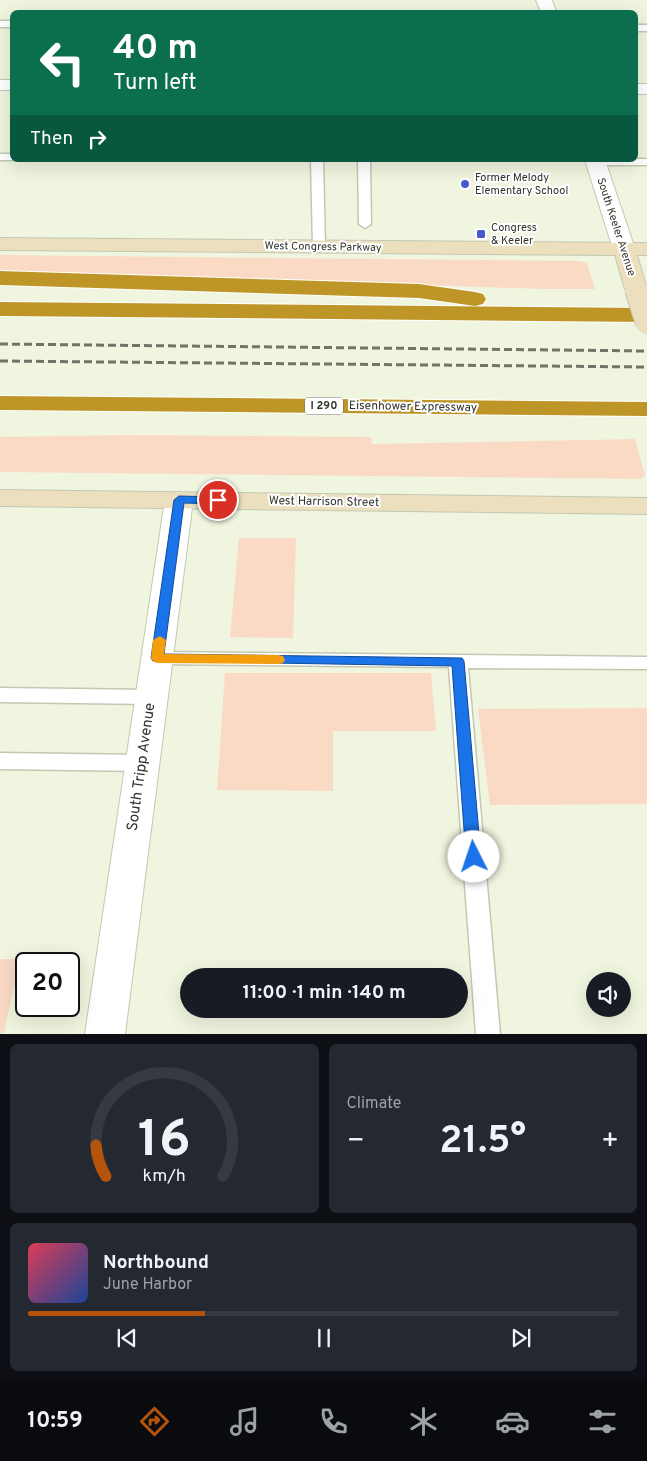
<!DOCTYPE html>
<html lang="en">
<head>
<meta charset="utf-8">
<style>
	:root { --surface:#171b24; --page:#242831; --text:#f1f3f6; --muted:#9ea1a6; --line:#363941; --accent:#b45309 }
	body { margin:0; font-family:Overpass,sans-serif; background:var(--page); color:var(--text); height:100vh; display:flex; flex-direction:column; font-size:19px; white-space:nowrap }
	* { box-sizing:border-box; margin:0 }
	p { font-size:16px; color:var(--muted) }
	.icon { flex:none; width:28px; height:28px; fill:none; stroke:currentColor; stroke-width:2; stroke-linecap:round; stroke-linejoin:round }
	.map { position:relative; height:1034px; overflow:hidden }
	.details { display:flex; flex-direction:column; gap:10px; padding:10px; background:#0d0f14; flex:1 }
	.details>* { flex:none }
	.hud { position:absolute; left:10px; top:10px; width:628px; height:152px; border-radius:8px; box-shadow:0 5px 20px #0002; background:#0b6e4f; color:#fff; overflow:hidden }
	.controls { position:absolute; left:586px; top:972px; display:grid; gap:10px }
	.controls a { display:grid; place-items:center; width:45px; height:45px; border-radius:50%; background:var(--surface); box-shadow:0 5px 20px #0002; font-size:25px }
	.speed { position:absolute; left:15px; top:952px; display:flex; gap:10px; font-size:25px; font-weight:700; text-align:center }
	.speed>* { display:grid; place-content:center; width:65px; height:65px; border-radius:50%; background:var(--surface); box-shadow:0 5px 20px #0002; line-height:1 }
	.speed .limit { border:2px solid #111; border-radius:8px; background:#fff; color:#111 }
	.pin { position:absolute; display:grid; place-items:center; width:42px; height:42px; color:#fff; margin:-21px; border:2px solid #fff; border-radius:50%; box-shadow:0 1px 5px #0007 }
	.me { position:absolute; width:55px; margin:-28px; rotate:356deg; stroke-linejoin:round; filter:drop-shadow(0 0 4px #0008) }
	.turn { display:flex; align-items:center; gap:18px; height:105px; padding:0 20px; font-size:22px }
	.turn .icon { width:65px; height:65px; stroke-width:2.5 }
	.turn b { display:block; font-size:35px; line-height:42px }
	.then { display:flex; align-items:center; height:48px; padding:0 20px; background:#0003; gap:10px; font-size:19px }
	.big { font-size:38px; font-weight:700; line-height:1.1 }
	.details .widget { flex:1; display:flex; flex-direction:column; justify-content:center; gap:8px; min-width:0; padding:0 18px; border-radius:8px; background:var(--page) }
	.details .dial { align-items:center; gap:0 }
	.dial svg { height:130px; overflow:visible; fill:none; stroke:var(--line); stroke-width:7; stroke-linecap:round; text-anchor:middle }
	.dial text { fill:var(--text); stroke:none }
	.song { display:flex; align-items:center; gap:15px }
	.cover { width:60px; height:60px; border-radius:8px; background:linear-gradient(135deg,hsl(350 70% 55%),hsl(220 70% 35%)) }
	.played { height:5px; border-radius:2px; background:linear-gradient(90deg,var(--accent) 30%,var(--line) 30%) }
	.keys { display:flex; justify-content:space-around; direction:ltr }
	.heat { display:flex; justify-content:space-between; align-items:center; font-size:28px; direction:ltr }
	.details .tiles { flex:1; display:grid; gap:10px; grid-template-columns:1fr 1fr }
	.widget:last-child { grid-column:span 2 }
	.trip { position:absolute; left:180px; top:968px; width:288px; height:50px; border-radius:25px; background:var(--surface); box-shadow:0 5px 20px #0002; font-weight:700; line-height:50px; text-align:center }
	.dock { display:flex; height:80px; justify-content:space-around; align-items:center; background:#090b0e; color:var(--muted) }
	.dock .icon { width:35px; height:35px }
	.dock .active { color:var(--accent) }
	.dock b { font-size:22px; color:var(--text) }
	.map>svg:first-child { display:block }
	.green { fill:#fadac5 }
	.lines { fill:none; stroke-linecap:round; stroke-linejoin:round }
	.lane-casing { stroke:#c3c8b3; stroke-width:3 }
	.street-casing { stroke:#c3c8b3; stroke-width:2 }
	.secondary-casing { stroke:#c3c8b3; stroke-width:2 }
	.highway-casing { stroke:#fff; stroke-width:2 }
	.lane { fill:#fff; fill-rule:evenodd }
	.street { fill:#fff; fill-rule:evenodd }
	.secondary { fill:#ecdfbe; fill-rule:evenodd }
	.highway { fill:#be9527; fill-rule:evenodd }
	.rail { stroke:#717367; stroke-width:3; stroke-dasharray:8 4; stroke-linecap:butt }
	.secondary-bridge-casing { stroke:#c3c8b3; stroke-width:24; stroke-linecap:butt }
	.secondary-bridge { stroke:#ecdfbe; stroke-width:22 }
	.route { fill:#1a73e8; stroke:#114b97 }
	.slow { fill:#f59e0b }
	.poi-dot { fill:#4659cd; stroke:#fff; stroke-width:2 }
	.labels { text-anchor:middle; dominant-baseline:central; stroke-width:4; stroke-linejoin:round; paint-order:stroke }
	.far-poi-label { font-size:11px; fill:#31322a; stroke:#fff; text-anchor:start }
	.far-street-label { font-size:11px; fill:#31322a; stroke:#fff }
	.shield { fill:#fff; stroke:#6f706a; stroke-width:1 }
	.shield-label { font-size:11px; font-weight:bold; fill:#31322a }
	.street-label { font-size:12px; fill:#31322a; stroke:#fff }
	.near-street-label { font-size:15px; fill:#31322a; stroke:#fff }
</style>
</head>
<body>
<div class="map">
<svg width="647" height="1034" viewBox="0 0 647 1034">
	<rect width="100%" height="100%" fill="#f0f5df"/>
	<!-- green -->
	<path class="green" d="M0,255L579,261L587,263L595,289H543L0,271Z
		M128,435L371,437L372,444L635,439L645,475L640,479L0,472V437Z
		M239,538H296L293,638L230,637Z
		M225,673H431L436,731H333V791L217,790Z
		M647,708V804L490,805L478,709Z
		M0,959H20L4,1033H0Z"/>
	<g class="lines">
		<!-- lane casing -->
		<g class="lane-casing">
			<path id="lane" d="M0,21H12V27H0Z
				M635,25H647V31H635Z
				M0,154H12L13,160H0Z
				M635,159H647V165H596L590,162L592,160Z
				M311,160H323L325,247L319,251L313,247Z
				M358,160H370L371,224L365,228L359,224Z
				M157,652L647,657V669L468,668L500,1034H476L449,667L157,664L151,663L148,658L151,653Z
				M0,688L152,690L159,692L161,697L159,702L152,704L0,702Z
				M0,753L143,755L150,758L153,763L150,768L143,771L0,769Z"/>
		</g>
		<!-- street casing -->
		<g class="street-casing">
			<path id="street" d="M536,0H552L556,12H541Z
				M0,80H12V90H0Z
				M635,84H647V94H635Z
				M585,160H605L635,249L631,253L624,255L617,253L613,249Z
				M179,492L189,494L193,500L125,1034H85L165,500L169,494Z"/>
		</g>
		<!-- secondary casing -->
		<g class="secondary-casing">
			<path id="secondary" d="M0,238L647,243V255H637L647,289L644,294L636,296L628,294L625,289L615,255L0,250Z
				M0,490L647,498V514L0,506Z"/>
		</g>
		<!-- highway casing -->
		<g class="highway-casing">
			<path id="highway" d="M0,271L419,284L475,292L483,294L486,299L483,304L475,306L419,298L0,285Z
				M0,302L647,308V322L0,316Z
				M0,396L647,402V416L0,410Z"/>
		</g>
		<!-- lane -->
		<use href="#lane" class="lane"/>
		<!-- street -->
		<use href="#street" class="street"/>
		<!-- secondary -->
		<use href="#secondary" class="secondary"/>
		<!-- highway -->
		<use href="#highway" class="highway"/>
		<!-- rail -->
		<path class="rail" d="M0,344L647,351
			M0,361L647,367"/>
		<!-- secondary-bridge casing -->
		<g class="secondary-bridge-casing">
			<path id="secondary-bridge" d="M636,289L647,323"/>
		</g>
		<!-- secondary-bridge -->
		<use href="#secondary-bridge" class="secondary-bridge"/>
	</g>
	<!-- route -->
	<path class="route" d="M179,496L218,497L224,500L218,504L184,503L164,654L462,658L464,661L481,857L479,861L474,863L468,861L466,857L452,666L153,661L151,658L174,500Z"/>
	<!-- slow -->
	<path class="slow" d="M160,636L166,640L164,654L278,655L283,656L285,660L283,663L278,664L157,663L153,661L151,658L153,640Z"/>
	<!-- markers -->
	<g class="poi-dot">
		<circle cx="465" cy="184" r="5"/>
		<rect x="476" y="229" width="10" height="10" rx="2.5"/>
	</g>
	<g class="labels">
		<!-- far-poi labels -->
		<g class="far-poi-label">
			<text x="475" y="178">Former Melody<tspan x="475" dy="13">Elementary School</tspan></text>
			<text x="491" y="228">Congress<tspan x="491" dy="13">&amp; Keeler</tspan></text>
		</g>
		<!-- far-street labels -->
		<g class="far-street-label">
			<text transform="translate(616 227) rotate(72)">South Keeler Avenue</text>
			<text transform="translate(323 247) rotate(1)">West Congress Parkway</text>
		</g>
		<!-- shield labels -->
		<rect class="shield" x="305" y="397.5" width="38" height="17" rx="4"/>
		<g class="shield-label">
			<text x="324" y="406">I 290</text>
		</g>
		<!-- street labels -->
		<g class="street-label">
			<text transform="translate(413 407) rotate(1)">Eisenhower Expressway</text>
			<text transform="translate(324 502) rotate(1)">West Harrison Street</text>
		</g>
		<!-- near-street labels -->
		<g class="near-street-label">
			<text transform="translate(142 767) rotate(-82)">South Tripp Avenue</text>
		</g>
	</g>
</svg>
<div class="controls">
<a><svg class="icon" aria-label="sound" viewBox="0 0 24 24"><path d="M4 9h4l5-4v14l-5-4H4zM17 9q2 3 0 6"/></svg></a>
</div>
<div class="speed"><div class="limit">20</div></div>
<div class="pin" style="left:218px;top:500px;background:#d93025"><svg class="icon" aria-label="arrive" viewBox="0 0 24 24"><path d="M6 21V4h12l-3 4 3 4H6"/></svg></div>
<svg class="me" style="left:474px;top:857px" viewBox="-20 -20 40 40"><circle r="19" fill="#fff"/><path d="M0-13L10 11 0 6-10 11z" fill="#1a73e8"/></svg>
<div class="trip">11:00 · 1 min · 140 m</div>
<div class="hud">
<div class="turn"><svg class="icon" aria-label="left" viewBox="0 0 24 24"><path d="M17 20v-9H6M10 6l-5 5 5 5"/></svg><div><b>40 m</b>Turn left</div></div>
<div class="then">Then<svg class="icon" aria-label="right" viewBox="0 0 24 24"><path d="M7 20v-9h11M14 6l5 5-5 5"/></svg></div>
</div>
</div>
<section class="details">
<div class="tiles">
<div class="widget dial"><svg viewBox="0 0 100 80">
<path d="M14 69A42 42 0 1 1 86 69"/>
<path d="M14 69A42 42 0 0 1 8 50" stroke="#b45309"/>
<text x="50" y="56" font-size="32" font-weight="700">16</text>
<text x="50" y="72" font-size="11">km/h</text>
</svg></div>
<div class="widget"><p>Climate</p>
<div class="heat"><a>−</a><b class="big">21.5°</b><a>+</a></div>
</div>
<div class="widget">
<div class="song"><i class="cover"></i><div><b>Northbound</b><p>June Harbor</p></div></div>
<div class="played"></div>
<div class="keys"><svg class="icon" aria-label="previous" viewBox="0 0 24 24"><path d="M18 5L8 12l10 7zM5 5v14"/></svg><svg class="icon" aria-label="pause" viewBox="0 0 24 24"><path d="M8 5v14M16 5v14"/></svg><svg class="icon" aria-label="next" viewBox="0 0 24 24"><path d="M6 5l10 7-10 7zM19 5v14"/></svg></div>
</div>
</div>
</section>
<nav class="dock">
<b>10:59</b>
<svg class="icon active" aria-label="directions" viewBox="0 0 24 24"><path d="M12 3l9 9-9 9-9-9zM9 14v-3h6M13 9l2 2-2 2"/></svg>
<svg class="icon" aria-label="music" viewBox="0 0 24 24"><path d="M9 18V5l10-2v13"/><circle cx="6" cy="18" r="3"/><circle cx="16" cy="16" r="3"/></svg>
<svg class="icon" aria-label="phone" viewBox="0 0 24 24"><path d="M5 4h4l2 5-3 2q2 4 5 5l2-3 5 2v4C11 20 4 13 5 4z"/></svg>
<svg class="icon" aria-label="climate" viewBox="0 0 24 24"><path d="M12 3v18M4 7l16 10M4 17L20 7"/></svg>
<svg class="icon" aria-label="car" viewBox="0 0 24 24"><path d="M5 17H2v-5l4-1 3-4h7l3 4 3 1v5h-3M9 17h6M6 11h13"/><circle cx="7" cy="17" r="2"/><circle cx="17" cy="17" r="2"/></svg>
<svg class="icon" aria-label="filters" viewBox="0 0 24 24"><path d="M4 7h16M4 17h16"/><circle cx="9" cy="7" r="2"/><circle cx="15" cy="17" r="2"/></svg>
</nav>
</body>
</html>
